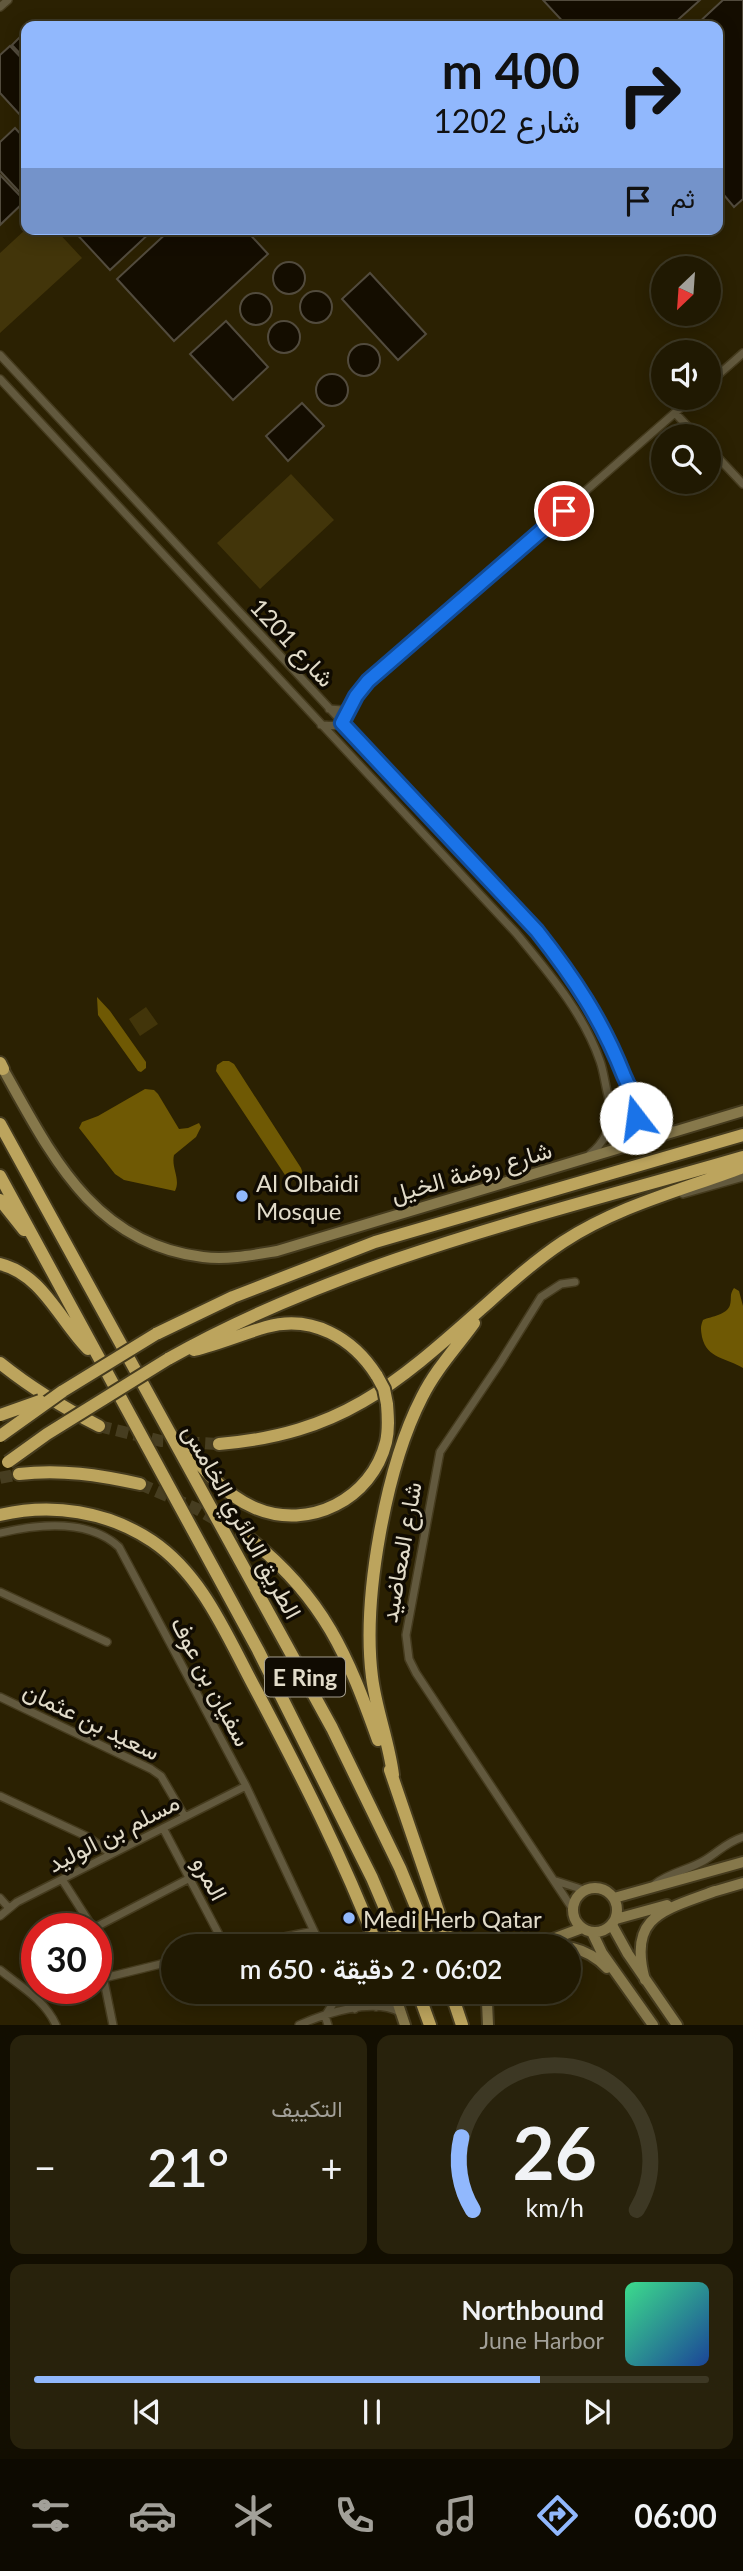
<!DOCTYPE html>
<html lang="ar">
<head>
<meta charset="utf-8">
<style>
	:root { --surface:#201902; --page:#28220c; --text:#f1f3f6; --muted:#a2a099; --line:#3d3824; --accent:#91b8fd }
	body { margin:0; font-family:Lato,Vazirmatn,sans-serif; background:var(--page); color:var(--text); direction:rtl; height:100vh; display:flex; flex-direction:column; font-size:26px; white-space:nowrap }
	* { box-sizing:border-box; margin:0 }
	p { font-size:23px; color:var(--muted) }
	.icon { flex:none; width:38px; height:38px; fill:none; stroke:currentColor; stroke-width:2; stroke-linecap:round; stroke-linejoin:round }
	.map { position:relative; height:2025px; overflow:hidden; direction:ltr }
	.drawer { display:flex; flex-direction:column; gap:10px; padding:10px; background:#120e01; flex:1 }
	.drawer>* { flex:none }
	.top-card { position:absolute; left:21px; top:21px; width:702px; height:214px; border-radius:14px; box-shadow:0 4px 18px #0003,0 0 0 2px var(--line); direction:rtl; background:#91b8fd; color:#111; overflow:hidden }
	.needle { width:46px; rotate:205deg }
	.fabs { position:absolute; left:651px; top:256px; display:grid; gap:14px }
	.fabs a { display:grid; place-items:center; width:70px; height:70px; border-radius:50%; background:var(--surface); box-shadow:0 4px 18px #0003,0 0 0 2px var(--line); font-size:35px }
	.speed { position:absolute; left:21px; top:1913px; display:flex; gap:14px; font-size:35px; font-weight:700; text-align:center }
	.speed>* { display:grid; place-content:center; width:91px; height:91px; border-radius:50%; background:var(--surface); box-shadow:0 4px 18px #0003,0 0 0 2px var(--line); line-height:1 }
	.speed .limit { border:10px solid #d22; background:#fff; color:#111 }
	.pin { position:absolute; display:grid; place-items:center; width:60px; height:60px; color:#fff; margin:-30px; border:4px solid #fff; border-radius:50%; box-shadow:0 2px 7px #0007 }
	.me { position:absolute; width:77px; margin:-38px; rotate:345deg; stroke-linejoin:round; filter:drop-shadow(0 0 5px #0008) }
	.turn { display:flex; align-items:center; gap:24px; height:147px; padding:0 28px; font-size:32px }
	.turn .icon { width:91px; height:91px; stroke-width:2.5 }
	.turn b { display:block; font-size:49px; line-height:60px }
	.then { display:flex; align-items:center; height:66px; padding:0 28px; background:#0003; gap:14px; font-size:26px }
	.big { font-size:52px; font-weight:600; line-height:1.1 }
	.drawer .widget { flex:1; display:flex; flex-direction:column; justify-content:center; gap:10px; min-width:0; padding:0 24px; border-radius:14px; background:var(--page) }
	.drawer .dial { align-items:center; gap:0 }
	.dial svg { height:182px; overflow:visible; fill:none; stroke:var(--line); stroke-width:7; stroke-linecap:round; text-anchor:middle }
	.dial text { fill:var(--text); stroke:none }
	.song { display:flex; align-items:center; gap:21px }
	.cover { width:84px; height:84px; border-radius:10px; background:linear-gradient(135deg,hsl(150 70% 55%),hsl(220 70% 35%)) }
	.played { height:7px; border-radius:4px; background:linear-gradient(90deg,var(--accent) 75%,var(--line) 75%) }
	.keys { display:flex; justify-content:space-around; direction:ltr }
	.heat { display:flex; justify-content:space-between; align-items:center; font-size:38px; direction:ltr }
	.drawer .tiles { flex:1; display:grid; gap:10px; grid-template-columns:1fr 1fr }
	.widget:last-child { grid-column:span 2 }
	.trip { position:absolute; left:161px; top:1934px; width:420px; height:70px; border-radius:35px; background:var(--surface); box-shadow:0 4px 18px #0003,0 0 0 2px var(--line); font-weight:600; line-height:70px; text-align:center; direction:rtl }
	.tab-bar { display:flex; height:112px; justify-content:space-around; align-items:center; background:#0d0a01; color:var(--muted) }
	.tab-bar .icon { width:49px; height:49px }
	.tab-bar .selected { color:var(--accent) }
	.tab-bar b { font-size:32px; color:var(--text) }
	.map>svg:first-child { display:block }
	.green { fill:#42350a }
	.forest { fill:#6f5904 }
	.water { fill:#140d00; stroke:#524b3d; stroke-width:2 }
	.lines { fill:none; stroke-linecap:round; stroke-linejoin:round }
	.highway-tunnel { stroke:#463d20; stroke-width:12; stroke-dasharray:12 6; stroke-linecap:butt }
	.street-casing { stroke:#453b1e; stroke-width:10 }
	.secondary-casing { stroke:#453b1e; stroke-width:14 }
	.highway-casing { stroke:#453b1e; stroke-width:16 }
	.street { stroke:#62593e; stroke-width:7 }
	.secondary { stroke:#86784b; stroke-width:10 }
	.highway { stroke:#bca45d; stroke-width:12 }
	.highway-bridge-casing { stroke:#453b1e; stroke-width:16; stroke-linecap:butt }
	.highway-bridge { stroke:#bca45d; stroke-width:12 }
	.route-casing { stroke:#114b97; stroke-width:18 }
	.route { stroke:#1a73e8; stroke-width:12 }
	.poi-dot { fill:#91b8fd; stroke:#100b02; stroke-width:2.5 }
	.labels { text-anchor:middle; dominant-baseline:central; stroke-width:7; stroke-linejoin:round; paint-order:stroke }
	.shield { fill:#100b02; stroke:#a39d8e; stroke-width:2 }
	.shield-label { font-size:23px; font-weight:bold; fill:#e2dcca }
	.street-label { font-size:24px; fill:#e2dcca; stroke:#100b02 }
	.poi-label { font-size:24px; fill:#e2dcca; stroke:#100b02; text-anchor:start }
</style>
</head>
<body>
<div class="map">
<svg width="743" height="2025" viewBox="0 0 743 2025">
	<rect width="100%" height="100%" fill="#2b2102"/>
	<!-- green -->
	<path class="green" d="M26,229H55L82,258L0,333V253Z
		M291,474L334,520L260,589L217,543Z
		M146,1007L158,1024L140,1036L129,1019Z"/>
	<!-- forest -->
	<path class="forest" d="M97,997L110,1011L146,1062V1068L141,1072L138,1071L98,1015Z
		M223,1061H229L234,1064L301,1168L303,1174L300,1180L292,1181L285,1175L216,1071L217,1065Z
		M145,1089L154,1090L158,1094L179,1129L188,1128L199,1123L201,1127L196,1137L174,1155C171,1168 181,1179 175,1191L124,1180L115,1174L79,1128L82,1122L98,1116Z
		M734,1288L739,1291L743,1306V1368C727,1358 707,1359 702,1337C701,1330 700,1327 703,1320C712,1316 727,1315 730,1305C732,1298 729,1295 734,1288Z"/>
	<!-- water -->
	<path class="water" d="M543,0H700L671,26H567Z
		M723,0H743V199L734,207L718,188V26H695Z
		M26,31V60L12,45Z
		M10,46L26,63V113L22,117L0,93V55Z
		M15,128L26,140V199L0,171V142Z
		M0,175L25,201L0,225Z
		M72,229H154L110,270Z
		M171,229H245L268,254L174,341L117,279Z
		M273 278a16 16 0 1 1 32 0a16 16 0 1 1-32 0Z
		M370,273L426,334L398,360L342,299Z
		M300 307a16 16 0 1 1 32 0a16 16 0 1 1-32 0Z
		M240 309a16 16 0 1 1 32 0a16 16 0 1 1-32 0Z
		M226,321L268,367L233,400L190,354Z
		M268 337a16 16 0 1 1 32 0a16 16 0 1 1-32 0Z
		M348 360a16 16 0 1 1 32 0a16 16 0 1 1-32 0Z
		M316 390a16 16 0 1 1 32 0a16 16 0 1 1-32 0Z
		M302,403L324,426L288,461L266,436Z"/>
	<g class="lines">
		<!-- highway-tunnel -->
		<path class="highway-tunnel" d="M99,1426L161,1441L219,1444
			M0,1478L19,1474
			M140,1484L197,1509L251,1540"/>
		<!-- street casing -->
		<g class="street-casing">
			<path id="street" d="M0,7L8,0
				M0,355L537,931C558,958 581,985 597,1015C609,1039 633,1109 649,1123C655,1128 668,1128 675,1130
				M0,379L516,933C548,972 583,1012 600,1061C607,1080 606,1114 625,1125L633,1124L636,1118V1108
				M709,383L743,353
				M675,413L697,436
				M709,448L743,484
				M329,709L342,710L352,703
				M321,725C327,725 334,727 339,724C347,721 359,690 368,681L693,397
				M590,1154C604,1143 611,1129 611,1110
				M683,1194L743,1177
				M0,1533C38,1524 88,1518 119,1547L246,1786L321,1946
				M0,1592L107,1642
				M0,1697L151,1769L161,1776L185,1817
				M0,1796L88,1837L111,1854
				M163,1828L225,1946
				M63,1881L93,1928
				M556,1881L584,1890
				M655,1884C670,1872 689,1870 705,1860C720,1851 725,1843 743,1837
				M0,1898L8,1907
				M572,1908L416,1673L409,1659L406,1635L440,1452L500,1363L541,1297L561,1284L575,1282
				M0,1916L17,1902L246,1786
				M94,1928L190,1878
				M96,1942L113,2025
				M239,1946L314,1931
				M0,1970C20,1986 45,2000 56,2025
				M104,1978L173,1961
				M343,1992L355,2009
				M376,2007L386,1992
				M299,2025C326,2013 372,1998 400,2012
				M328,2025L325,2016L336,1999L337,1992"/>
		</g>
		<!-- secondary casing -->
		<g class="secondary-casing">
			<path id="secondary" d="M3,1069C51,1154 93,1244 203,1257C228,1260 253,1255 277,1251L743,1111
				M573 1910a22 22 0 1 1 44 0a22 22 0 1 1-44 0Z
				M709,1893L743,1883
				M614,1898L743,1862
				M616,1919L667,1905
				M612,1925L628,1954L677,2025
				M592,1932L602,1953L653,2025
				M542,1943L582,1928
				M533,1946C563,1945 585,1945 607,1968
				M645,1980C627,1915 665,1910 715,1891
				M394,1992L405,2025
				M488,2025L487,2002L490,1992"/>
		</g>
		<!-- highway casing -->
		<g class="highway-casing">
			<path id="highway" d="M0,1063L3,1069
				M0,1124L332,1728L400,1868L432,1946
				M0,1176L258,1650L372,1878L401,1946
				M0,1200L24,1230
				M0,1264C42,1274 60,1321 88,1349
				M156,1334L233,1297L375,1242L743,1135
				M194,1350C219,1344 242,1334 266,1327C312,1314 353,1338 377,1376
				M168,1359C343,1260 551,1213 743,1157
				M0,1363C31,1388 64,1408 99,1426
				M184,1444C203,1470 225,1495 255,1508C309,1531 372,1499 386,1442C389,1429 388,1417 387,1404
				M219,1444C340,1434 394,1386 481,1309C507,1286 533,1262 563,1242C618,1206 682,1190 743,1167
				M19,1474C61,1469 99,1475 140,1484
				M0,1515C52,1503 107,1511 152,1541C204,1576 228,1639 257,1692C301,1775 343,1858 377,1946
				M251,1540C324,1598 348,1656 378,1740
				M390,1770L450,1946
				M393,1775C389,1742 376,1710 372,1677C362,1598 386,1467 422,1397C436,1369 456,1348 474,1323
				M418,1992L430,2025
				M451,1992L462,2025"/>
		</g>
		<!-- street -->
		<use href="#street" class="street"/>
		<!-- secondary -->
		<use href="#secondary" class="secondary"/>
		<!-- highway -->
		<use href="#highway" class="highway"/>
		<!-- highway-bridge casing -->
		<g class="highway-bridge-casing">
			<path id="highway-bridge" d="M377,1376L384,1389L387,1404
				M0,1415L40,1401
				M0,1436L63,1391L156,1334
				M8,1462L47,1434L168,1359"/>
		</g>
		<!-- highway-bridge -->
		<use href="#highway-bridge" class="highway-bridge"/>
	</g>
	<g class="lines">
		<!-- route casing -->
		<g class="route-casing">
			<path id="route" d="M564,511L368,681L356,696L342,723L537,931C574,978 602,1020 624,1076C630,1089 637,1103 636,1118"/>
		</g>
		<!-- route -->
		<use href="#route" class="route"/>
	</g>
	<!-- markers -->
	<g class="poi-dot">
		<circle cx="242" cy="1196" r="7"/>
		<circle cx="349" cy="1918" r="7"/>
	</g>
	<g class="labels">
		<!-- shield labels -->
		<rect class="shield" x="265" y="1657.5" width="80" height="39" rx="5"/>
		<g class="shield-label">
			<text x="305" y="1677">E Ring</text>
		</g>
		<!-- street labels -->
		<g class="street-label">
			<text transform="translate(293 642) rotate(47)">شارع 1201</text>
			<text transform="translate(471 1171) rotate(-16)">شارع روضة الخيل</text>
			<text transform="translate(243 1521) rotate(61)">الطريق الدائري الخامس</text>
			<text transform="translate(400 1552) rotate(-80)">شارع المعاضيد</text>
			<text transform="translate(212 1681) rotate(62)">سفيان بن عوف</text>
			<text transform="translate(92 1720) rotate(26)">سعيد بن عثمان</text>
			<text transform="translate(113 1832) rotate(-27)">مسلم بن الوليد</text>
			<text transform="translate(211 1878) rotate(62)">المرو</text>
		</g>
		<!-- poi labels -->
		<g class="poi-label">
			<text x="256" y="1182">Al Olbaidi<tspan x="256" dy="28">Mosque</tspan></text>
			<text x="363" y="1918">Medi Herb Qatar</text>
		</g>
	</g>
</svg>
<div class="fabs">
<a><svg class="needle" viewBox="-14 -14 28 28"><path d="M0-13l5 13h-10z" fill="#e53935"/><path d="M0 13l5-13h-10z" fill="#a2a099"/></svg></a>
<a><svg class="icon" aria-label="sound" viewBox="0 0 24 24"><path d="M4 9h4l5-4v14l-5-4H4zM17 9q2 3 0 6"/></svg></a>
<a><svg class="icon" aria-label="search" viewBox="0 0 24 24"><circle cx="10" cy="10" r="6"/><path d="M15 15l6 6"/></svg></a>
</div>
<div class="speed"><div class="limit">30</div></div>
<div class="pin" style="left:564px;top:511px;background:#d93025"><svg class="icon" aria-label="arrive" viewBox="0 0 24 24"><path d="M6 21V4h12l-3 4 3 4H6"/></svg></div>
<svg class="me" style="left:636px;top:1118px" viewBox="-20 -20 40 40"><circle r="19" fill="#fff"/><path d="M0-13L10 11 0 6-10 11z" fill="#1a73e8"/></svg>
<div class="trip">06:02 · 2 دقيقة · 650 m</div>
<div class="top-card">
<div class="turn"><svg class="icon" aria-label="right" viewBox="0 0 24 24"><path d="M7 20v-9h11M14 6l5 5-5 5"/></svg><div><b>400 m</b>شارع 1202</div></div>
<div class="then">ثم<svg class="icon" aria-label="arrive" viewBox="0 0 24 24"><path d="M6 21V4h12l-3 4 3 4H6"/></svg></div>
</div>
</div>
<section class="drawer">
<div class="tiles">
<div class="widget dial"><svg viewBox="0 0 100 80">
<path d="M14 69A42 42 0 1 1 86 69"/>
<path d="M14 69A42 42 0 0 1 9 37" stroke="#91b8fd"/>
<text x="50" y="56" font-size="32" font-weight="700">26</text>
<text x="50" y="72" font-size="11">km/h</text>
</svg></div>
<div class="widget"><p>التكييف</p>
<div class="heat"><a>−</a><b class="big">21°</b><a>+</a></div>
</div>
<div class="widget">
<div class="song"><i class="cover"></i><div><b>Northbound</b><p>June Harbor</p></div></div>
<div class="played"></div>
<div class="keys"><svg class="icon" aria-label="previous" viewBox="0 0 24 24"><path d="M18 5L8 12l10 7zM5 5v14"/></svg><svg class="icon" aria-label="pause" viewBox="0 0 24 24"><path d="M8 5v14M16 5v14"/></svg><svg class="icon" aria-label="next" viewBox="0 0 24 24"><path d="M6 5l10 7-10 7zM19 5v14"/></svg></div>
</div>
</div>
</section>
<nav class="tab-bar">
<b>06:00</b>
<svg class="icon selected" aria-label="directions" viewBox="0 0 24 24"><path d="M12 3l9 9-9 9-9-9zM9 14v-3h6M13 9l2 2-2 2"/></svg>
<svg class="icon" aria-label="music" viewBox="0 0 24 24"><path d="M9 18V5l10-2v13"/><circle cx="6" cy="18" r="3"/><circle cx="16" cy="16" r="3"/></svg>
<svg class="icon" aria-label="phone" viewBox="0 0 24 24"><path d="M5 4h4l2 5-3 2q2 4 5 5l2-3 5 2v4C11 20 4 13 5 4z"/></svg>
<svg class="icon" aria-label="climate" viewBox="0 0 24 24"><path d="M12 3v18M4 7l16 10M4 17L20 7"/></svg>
<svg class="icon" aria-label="car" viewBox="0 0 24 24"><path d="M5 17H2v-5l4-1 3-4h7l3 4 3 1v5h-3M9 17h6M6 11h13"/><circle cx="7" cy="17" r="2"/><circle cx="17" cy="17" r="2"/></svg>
<svg class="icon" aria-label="filters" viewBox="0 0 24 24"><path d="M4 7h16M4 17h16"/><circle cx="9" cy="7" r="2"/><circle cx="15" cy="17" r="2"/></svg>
</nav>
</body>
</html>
